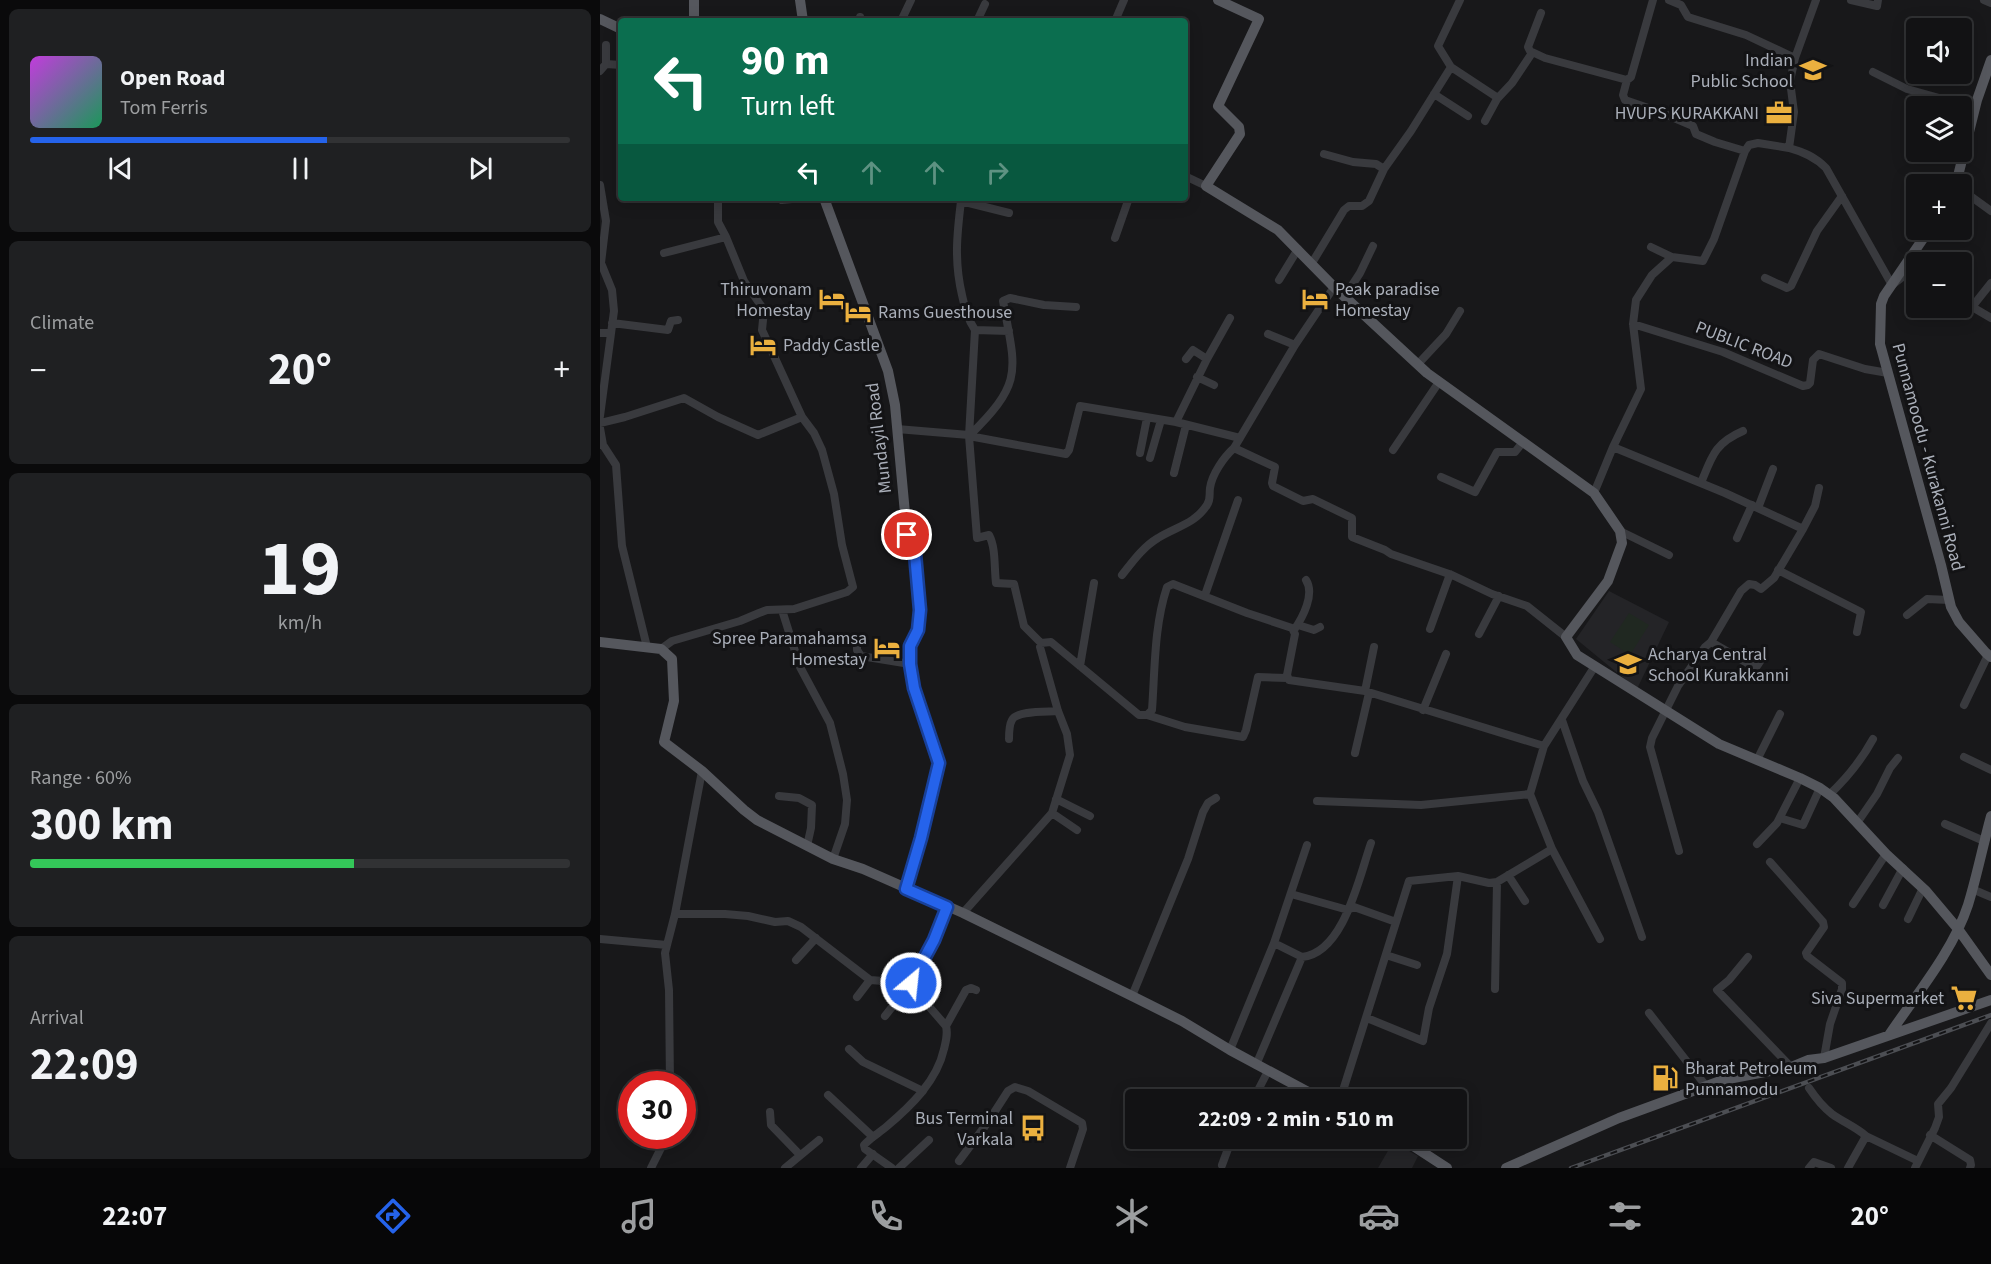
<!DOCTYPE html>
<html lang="en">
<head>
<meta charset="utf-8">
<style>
	:root { --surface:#121214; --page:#1f2022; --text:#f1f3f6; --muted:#9c9ea0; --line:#313234; --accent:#2563eb }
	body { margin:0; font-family:"Source Sans 3",sans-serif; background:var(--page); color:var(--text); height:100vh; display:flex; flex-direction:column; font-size:22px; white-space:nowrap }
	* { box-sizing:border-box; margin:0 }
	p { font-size:20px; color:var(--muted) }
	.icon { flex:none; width:33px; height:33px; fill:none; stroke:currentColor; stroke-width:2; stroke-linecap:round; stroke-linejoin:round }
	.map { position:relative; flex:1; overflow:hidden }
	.sheet { display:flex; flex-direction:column; gap:9px; padding:9px; background:#0a0a0b; width:600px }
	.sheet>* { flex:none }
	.hud { position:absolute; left:18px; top:18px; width:570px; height:183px; border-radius:6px; box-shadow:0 3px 15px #0003,0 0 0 2px var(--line); background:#0b6e4f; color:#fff; overflow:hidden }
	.buttons { position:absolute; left:1306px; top:18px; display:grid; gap:12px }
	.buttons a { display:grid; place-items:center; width:66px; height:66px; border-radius:6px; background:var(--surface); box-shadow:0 3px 15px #0003,0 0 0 2px var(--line); font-size:30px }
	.speed { position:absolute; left:18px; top:1071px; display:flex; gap:12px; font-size:30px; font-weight:700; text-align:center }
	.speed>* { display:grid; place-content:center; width:78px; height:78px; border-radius:50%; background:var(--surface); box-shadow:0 3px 15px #0003,0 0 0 2px var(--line); line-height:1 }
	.speed .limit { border:9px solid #d22; background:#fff; color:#111 }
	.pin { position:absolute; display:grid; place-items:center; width:51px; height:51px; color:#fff; margin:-26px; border:3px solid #fff; border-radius:50%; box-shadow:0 2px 6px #0007 }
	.me { position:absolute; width:66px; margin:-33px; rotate:28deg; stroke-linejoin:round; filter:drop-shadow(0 0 4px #0008) }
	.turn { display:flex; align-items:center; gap:21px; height:126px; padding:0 24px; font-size:27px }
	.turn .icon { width:78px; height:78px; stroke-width:2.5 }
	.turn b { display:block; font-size:42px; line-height:51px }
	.lanes { display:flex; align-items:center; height:57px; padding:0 24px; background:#0003; justify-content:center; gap:30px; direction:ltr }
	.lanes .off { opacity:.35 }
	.big { font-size:45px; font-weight:700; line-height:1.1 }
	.sheet .tile { flex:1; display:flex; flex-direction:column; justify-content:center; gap:9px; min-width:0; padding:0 21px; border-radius:9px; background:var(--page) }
	.sheet .dial { align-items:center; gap:0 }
	.dial b { font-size:78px; line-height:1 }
	.song { display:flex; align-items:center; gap:18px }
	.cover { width:72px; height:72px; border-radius:9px; background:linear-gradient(135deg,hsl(290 70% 55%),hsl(150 70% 35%)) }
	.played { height:6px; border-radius:3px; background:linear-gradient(90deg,var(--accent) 55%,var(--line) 55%) }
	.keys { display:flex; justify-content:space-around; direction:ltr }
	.heat { display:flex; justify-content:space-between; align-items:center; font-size:33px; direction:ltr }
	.charge { height:9px; border-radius:4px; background:linear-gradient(90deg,#34c759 60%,var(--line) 0) }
	.trip { position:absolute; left:525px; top:1089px; width:342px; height:60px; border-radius:6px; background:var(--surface); box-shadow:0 3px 15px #0003,0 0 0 2px var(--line); font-weight:700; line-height:60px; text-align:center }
	.tabs { display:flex; height:96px; justify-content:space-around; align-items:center; background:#070708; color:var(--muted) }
	.tabs .icon { width:42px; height:42px }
	.tabs .active { color:var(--accent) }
	.tabs b { font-size:27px; color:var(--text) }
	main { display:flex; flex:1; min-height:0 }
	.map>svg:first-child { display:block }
	.built { fill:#242427 }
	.green { fill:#202821 }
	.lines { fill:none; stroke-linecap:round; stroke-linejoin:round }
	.minor { stroke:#393a3e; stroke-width:8 }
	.major { stroke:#55575d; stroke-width:10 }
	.rail-casing { stroke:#4c4e53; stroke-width:4.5 }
	.rail { stroke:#131315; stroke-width:2; stroke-dasharray:7; stroke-linecap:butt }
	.route-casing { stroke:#184099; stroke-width:15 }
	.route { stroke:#2563eb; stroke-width:10 }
	.labels { text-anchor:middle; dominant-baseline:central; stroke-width:6; stroke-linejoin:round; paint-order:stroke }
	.poi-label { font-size:18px; fill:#aaafb9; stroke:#131315; text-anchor:end }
	.street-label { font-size:18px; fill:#aaafb9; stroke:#131315 }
</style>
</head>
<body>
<main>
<section class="sheet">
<div class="tile">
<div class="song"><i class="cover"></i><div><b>Open Road</b><p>Tom Ferris</p></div></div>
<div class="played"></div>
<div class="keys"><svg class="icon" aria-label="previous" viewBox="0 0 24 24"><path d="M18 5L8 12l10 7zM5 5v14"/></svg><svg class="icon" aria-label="pause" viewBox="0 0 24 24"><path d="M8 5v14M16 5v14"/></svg><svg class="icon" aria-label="next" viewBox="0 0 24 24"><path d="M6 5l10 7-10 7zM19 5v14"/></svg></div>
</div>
<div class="tile"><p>Climate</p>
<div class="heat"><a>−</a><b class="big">20°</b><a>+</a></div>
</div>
<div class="tile dial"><b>19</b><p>km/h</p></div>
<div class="tile"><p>Range · 60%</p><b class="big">300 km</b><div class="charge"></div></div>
<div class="tile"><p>Arrival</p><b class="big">22:09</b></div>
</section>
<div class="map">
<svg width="1391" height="1168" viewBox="0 0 1391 1168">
	<rect width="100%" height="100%" fill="#18181a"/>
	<!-- built -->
	<path class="built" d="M1009,591L1069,622L1037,689L976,639Z
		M793,1142L818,1156L812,1168H778Z"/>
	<!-- green -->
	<path class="green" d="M1029,613L1049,625L1030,655L1010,642Z"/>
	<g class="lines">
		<!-- minor -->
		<path class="minor" d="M1069,0L1081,5L1088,17L1146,35L1195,58
			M1216,0L1195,58L1190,81L1194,112L1189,148C1204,152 1215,157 1226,168L1292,285L1314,268L1317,270
			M1251,0L1277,6L1278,0
			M1384,0L1391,3
			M941,13L928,47L930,51L945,58L1027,80L1031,77L1053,0
			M259,21L260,17
			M301,21L311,0
			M377,21L385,4
			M515,21L524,0
			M6,45V64
			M851,67L895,96L897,99L885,121
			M0,71L6,64L21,65
			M1273,72L1307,89L1375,108
			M1027,80L1023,95L1025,100L1060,112L1093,126L1096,134L1115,142L1145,151
			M834,94L868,116
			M897,99L912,83L932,53
			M724,154L753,162L776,164L784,169
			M585,176L606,186
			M0,185L6,221L1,263L12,290L14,311L0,416
			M1362,190L1391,211
			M118,198V222L126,237
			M356,198L361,201C357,234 354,261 362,295C365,308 367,318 375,330L369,436L377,538L389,535C396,548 394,567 396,583L414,584L424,626L441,643L440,647L458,711L467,734L470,755L452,813L363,913
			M182,200L202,198
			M361,201L409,213
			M515,238L529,198
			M1051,247L1072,257
			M712,263L744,210L749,206H762L769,201L784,169L811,131L851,67L838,46L860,0
			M1165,278L1187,288L1191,286L1217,231L1242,196
			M679,280L698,249
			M745,296L760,273L773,246
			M1362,301L1391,318
			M1372,307L1391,283
			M12,323L68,330L71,321L78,320
			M1033,324L1123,352L1203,386L1208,385L1210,383L1213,360L1219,354L1265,369L1288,373
			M375,330L409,331
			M0,333H11
			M668,334L695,345
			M586,359L593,350L607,359
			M818,364L846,334L860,311
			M597,377L614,385
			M576,422L607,359L630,318
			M0,423L25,417L84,398L118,417L158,435L202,417
			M0,428L3,445
			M297,429L369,435
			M369,436L466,454L469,450L480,406L576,422L640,438
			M369,436C424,382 416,372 403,301L410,298L444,305L476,307
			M0,445H3L16,465L22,546L47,647
			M1013,447L1125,493L1203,529L1174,578L1161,589L1155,585L1149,584L1141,591L1111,642L1105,647L1078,686L1052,738L1050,747L1079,851
			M634,448L675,467L672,483L673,486L703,501L713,499L752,518V537L785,550L791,554L852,575L892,594L927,606L966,637
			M793,450L839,382
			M540,453L547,418
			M550,458L561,420
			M574,473L586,425
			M841,477L875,492L897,452H915L923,442
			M1101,483C1112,456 1115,443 1143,431
			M994,493L1013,447L1041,389L1033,324L1036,300L1052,275L1072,257L1103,261L1114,239L1145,151L1149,145L1158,143L1189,148
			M1158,508L1173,469
			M1203,529L1215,506L1219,488
			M1020,531L1069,555
			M1137,538L1152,505
			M1178,570L1261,612L1257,632
			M522,575C533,561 543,547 558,538C575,527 595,524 607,505C611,499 609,495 610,488C612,474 624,457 634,448L695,345L734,287
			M605,595L638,500
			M182,610L200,667L230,723L243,774L247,800L245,824L233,859
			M1307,615L1327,599L1349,600
			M698,625L714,630L720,627
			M830,629L850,574
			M694,630C703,617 715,594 706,580
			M879,634L899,596
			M257,641V650L261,656L310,664
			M1111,642L1154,667L1157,666L1163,657
			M441,643L451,642L539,715H547L552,710C555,669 554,626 567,587L573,584L647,613L692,628L695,634L687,675L689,680L765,691L944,746
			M61,649L72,641L140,621L159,613L167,610L194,609L247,592L253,587L242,545L234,494L222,450L214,433L202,417L162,330L164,310L144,281L126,237L64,253
			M480,666L494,583
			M765,691L774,647
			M1364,705L1388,655
			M823,710L846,654
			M547,715L585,727L643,737L646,730L658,677L687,678
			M962,720L983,781L998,812L1042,937
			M409,739C409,733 409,725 412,720C417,710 447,712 458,711
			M755,753L769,693
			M1364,757L1391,770
			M1157,760L1180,714
			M1229,795C1247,778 1261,761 1273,739
			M179,796L199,798L212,805L211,828L207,846
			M456,799L490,816
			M717,801L821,805L930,794
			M452,813L477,830
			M1183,819L1203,825L1220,788
			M1257,823L1277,794L1290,768L1298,758
			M1345,824L1384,841
			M1157,844L1177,823L1200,778
			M952,849L1000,939
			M1170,862L1223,922L1224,927L1206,953L1207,956L1242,983V989L1230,1024L1224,1058
			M908,875L925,901
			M1372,889L1391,897
			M691,894L748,910L754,907L796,922
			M1253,904L1286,854
			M1283,905L1303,868
			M75,914H125L148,916L175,922L188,921L201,927L270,980L311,983
			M1308,919L1323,888
			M0,939L67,945L75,914L102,771
			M67,945L65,953L69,990L70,1084
			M786,955L817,965
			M702,957C744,953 759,877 771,843
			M1148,957L1129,980L1117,990L1191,1067
			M196,960L216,938
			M895,989L897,882
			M532,996L588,859L603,812L608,803L616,798
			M257,997L270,980
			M1049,1013L1106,1086
			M285,1016L311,983
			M767,1018L823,1041L829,1008L847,954L858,876
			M346,1026L366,990L371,988L376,990
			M249,1049L263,1062L323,1091
			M630,1050L674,943
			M656,1065L702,957L674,943L707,845
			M1209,1088C1215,1097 1223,1107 1232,1114C1243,1122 1256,1127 1266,1136L1318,1161
			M228,1095L273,1137
			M653,1100L668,1071
			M740,1100L809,881L858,876L889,883L897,882L952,849L930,794L944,746L995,666
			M170,1112L171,1125L200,1155
			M1330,1135L1370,1160L1371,1165L1370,1168
			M359,1161L388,1122L408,1091L415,1087L428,1091L482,1123L483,1129L470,1168
			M622,1165L632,1138
			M51,1168L67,1136
			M185,1168L219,1140
			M261,1168L273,1154
			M292,1168L265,1149L264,1145C270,1138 279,1133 286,1127C311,1106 337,1081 344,1049C346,1041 348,1034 346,1026L312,987L311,982L334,940L347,907
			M299,1168L329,1140
			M1209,1168L1214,1162L1231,1168
			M1248,1168L1266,1136
			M1315,1168L1335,1128L1339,1117L1338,1104L1351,1088L1391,1023"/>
		<!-- major -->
		<path class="major" d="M94,0V21
			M200,0L203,21
			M618,0L659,19L618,106L639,127L640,134L606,186L678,230L734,287L827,373L994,493L1020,531L1022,543L1008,581L966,637L977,655L1119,744L1200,778L1220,788L1234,798L1286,854L1326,891L1358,929L1391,975
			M0,19L21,29
			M1356,184L1377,100L1391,60
			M224,198L288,371L295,405L307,535L315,554L320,610L318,630L310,646V664L314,688L339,763L321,838L306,889
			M1329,230L1284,296L1281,304L1280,344L1341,565L1351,607L1359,622L1386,653L1391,657
			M0,642L61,649L72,659L74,701L64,742L102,771L144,810L157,820L233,859L263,869L363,913L532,996L582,1021L630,1050L723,1100
			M1289,1035C1316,995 1353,951 1368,905C1377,876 1383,845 1391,816
			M801,1138L847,1168
			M906,1168L1019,1118L1123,1080L1191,1067L1208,1060L1224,1058L1391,1000"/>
		<!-- rail casing -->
		<g class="rail-casing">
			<path id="rail" d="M971,1168L1391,1015"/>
		</g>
		<!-- rail -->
		<use href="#rail" class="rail"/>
	</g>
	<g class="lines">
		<!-- route casing -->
		<g class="route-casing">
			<path id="route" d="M307,535L315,554L320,610L318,630L310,646V664L314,688L339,763L321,838L306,889L347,907L334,940L311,983"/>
		</g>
		<!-- route -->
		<use href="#route" class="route"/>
	</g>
	<!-- icons -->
	<defs>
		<g id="school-bare" transform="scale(2.07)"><path d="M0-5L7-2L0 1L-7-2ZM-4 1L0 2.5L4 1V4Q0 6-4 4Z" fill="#ebb03f" stroke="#131315" stroke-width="2.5" paint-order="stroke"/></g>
		<g id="office-bare" transform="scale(2.07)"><path d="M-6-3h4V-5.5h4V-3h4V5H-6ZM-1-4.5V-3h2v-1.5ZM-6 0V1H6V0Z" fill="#ebb03f" stroke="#131315" stroke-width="2.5" paint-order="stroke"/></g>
		<g id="hotel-bare" transform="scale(2.07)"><path d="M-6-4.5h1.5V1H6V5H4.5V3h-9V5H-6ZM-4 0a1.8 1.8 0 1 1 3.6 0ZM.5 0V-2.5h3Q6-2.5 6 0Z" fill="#ebb03f" stroke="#131315" stroke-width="2.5" paint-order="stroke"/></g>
		<g id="supermarket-bare" transform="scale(2.07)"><path d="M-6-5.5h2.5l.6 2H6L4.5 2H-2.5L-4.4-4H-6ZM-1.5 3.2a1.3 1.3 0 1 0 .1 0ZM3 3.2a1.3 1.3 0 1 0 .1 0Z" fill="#ebb03f" stroke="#131315" stroke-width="2.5" paint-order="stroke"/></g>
		<g id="fuel-bare" transform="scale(2.07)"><path d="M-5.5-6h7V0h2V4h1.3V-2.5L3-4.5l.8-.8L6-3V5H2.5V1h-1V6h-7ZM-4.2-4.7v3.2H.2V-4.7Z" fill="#ebb03f" stroke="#131315" stroke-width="2.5" paint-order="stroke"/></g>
		<g id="bus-bare" transform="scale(2.07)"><path d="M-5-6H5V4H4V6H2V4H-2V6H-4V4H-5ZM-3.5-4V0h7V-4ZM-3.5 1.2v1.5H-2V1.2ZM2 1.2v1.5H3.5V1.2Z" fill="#ebb03f" stroke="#131315" stroke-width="2.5" paint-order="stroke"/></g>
	</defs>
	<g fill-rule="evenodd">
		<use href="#school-bare" x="1213" y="70"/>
		<use href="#office-bare" x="1179" y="113"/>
		<use href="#hotel-bare" x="232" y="299"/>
		<use href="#hotel-bare" x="715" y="299"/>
		<use href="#hotel-bare" x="258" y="312"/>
		<use href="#hotel-bare" x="163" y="345"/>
		<use href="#hotel-bare" x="287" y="648"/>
		<use href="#school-bare" x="1028" y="664"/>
		<use href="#supermarket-bare" x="1364" y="998"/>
		<use href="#fuel-bare" x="1065" y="1078"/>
		<use href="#bus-bare" x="433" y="1128"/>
	</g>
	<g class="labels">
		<!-- poi labels -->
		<g class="poi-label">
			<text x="1193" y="60">Indian<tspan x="1193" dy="21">Public School</tspan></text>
			<text x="1159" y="113">HVUPS KURAKKANI</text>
			<text x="212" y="289">Thiruvonam<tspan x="212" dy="21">Homestay</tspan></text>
			<text x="735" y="289" text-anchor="start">Peak paradise<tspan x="735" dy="21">Homestay</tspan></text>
			<text x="278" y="312" text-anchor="start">Rams Guesthouse</text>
			<text x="183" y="345" text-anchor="start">Paddy Castle</text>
			<text x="267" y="638">Spree Paramahamsa<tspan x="267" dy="21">Homestay</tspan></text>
			<text x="1048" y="654" text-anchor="start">Acharya Central<tspan x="1048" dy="21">School Kurakkanni</tspan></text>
			<text x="1344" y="998">Siva Supermarket</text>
			<text x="1085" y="1068" text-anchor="start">Bharat Petroleum<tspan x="1085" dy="21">Punnamodu</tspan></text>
			<text x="413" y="1118">Bus Terminal<tspan x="413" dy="21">Varkala</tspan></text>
		</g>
		<!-- street labels -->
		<g class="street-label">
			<text transform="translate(1144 345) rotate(21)">PUBLIC ROAD</text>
			<text transform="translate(279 438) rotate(-97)">Mundayil Road</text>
			<text transform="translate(1328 457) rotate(75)">Punnamoodu - Kurakanni Road</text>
		</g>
	</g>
</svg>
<div class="buttons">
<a><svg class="icon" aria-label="sound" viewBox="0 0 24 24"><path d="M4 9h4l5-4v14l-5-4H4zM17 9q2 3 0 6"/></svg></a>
<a><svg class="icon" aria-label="layers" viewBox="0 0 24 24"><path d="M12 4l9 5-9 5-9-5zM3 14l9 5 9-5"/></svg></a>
<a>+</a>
<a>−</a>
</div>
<div class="speed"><div class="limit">30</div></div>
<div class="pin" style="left:307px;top:535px;background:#d93025"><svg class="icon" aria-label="arrive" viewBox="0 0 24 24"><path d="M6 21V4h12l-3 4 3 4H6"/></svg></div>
<svg class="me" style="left:311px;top:983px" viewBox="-20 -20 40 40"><circle r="17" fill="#2563eb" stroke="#fff" stroke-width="3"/><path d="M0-11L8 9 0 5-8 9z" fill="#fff"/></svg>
<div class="trip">22:09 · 2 min · 510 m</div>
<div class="hud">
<div class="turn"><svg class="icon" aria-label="left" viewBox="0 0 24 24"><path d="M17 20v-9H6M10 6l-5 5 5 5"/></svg><div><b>90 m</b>Turn left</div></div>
<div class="lanes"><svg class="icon" aria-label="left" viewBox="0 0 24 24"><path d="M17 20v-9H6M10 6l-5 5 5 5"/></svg><svg class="icon off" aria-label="ahead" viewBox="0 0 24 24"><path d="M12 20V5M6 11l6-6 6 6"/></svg><svg class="icon off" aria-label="ahead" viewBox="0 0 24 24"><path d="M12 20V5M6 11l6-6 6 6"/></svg><svg class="icon off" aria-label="right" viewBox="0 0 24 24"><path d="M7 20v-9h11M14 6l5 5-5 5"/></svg></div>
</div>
</div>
</main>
<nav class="tabs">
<b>22:07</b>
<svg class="icon active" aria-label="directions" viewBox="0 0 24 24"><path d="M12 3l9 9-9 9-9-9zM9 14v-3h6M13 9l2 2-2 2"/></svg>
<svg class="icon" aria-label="music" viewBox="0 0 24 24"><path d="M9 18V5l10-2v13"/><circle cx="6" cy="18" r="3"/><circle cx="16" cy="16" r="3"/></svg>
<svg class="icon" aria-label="phone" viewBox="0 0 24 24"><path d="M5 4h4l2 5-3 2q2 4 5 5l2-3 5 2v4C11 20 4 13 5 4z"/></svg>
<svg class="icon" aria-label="climate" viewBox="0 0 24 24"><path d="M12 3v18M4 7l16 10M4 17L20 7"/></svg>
<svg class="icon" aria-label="car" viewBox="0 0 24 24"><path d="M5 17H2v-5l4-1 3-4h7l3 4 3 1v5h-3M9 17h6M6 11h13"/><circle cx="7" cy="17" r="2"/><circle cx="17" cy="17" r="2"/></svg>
<svg class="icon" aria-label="filters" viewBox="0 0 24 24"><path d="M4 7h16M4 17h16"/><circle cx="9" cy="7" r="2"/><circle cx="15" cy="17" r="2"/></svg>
<b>20°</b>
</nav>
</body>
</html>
